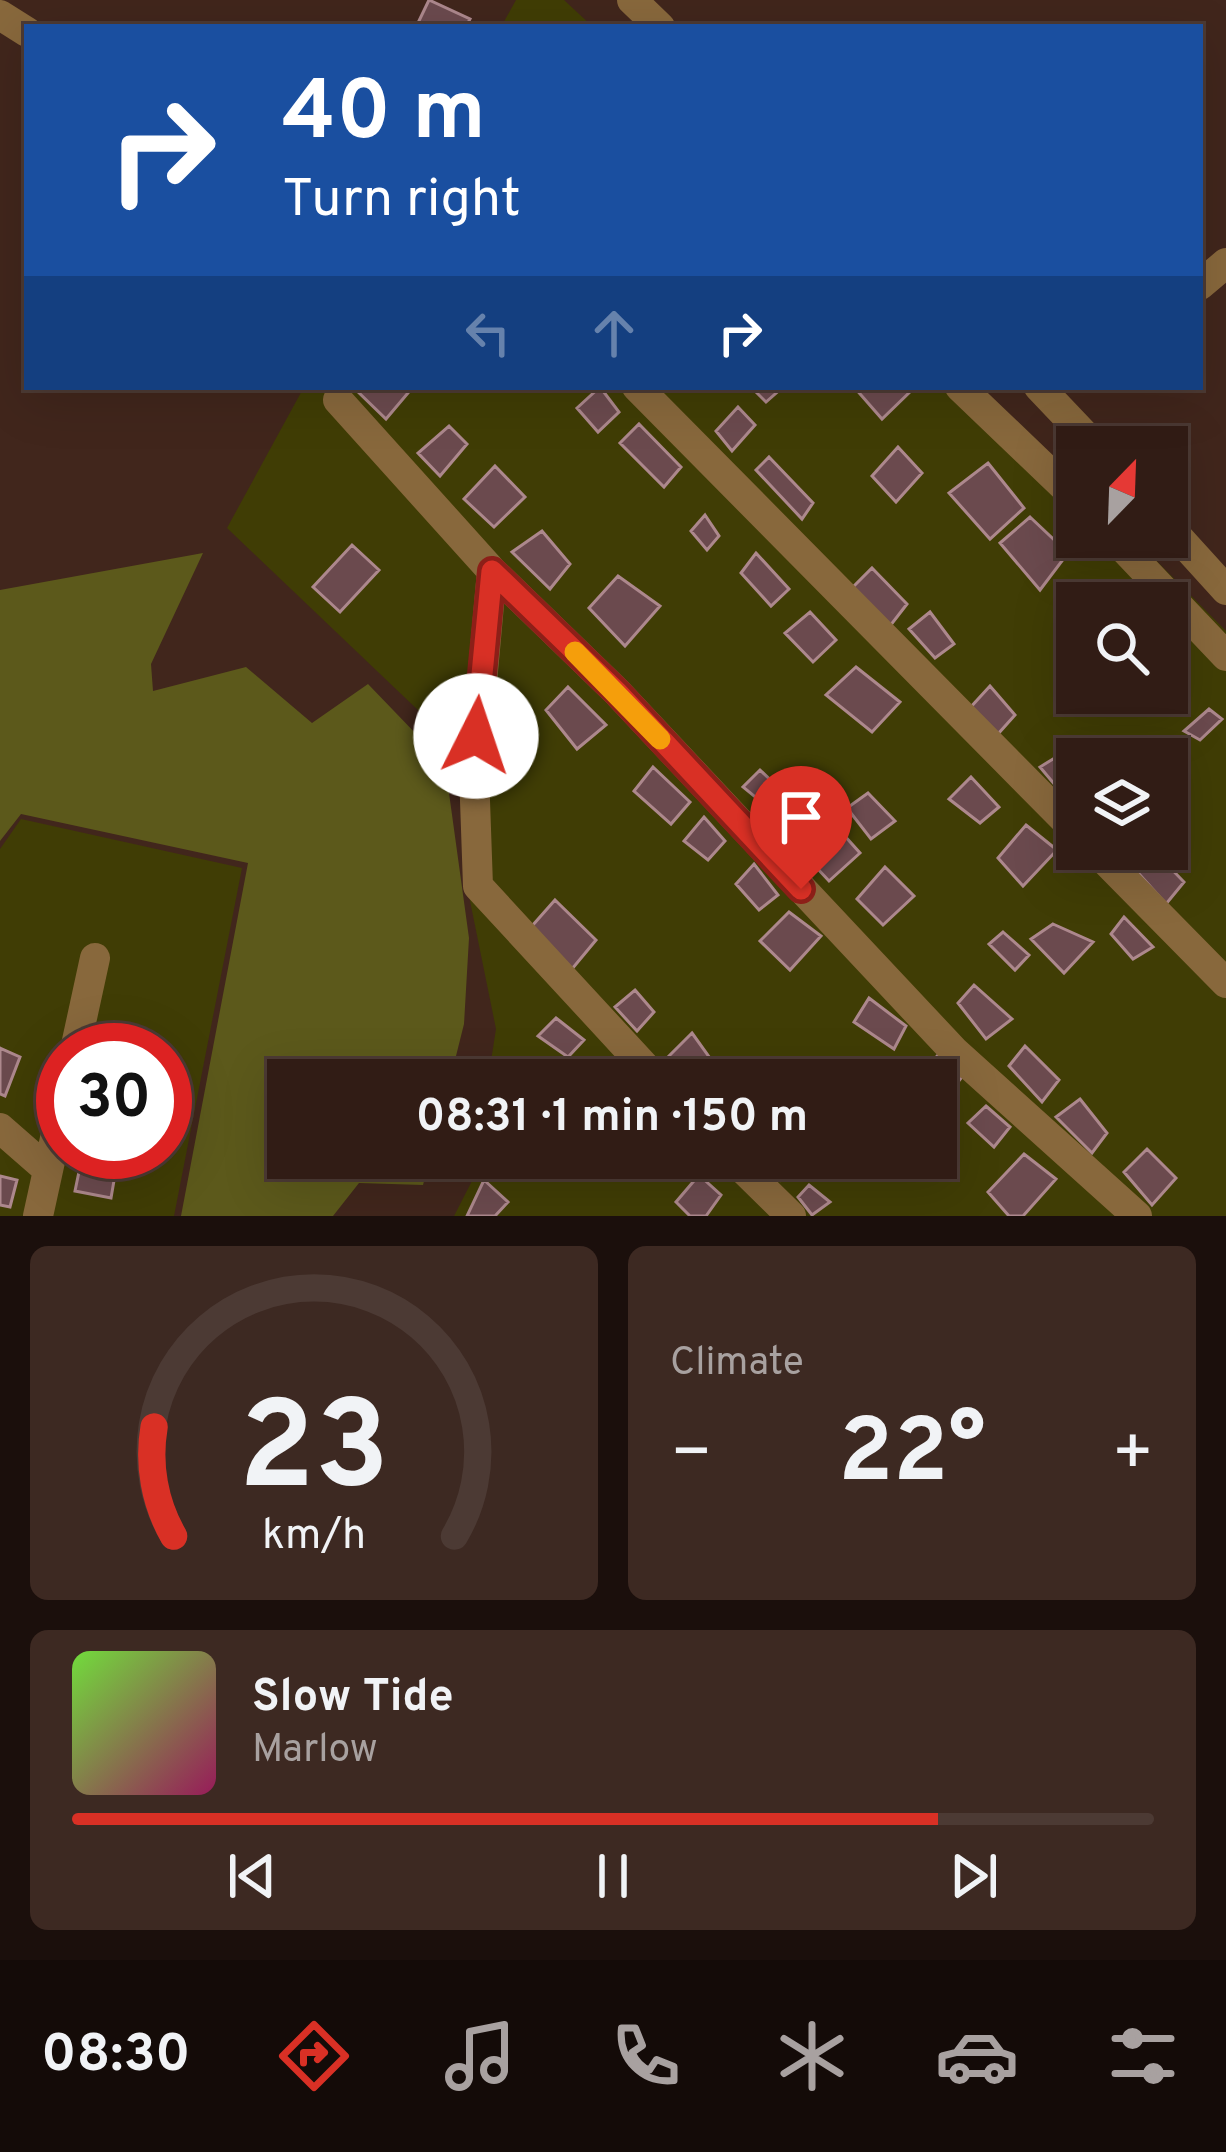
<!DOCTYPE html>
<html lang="en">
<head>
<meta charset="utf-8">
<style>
	:root { --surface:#311c15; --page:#3d2922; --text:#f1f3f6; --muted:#a8a1a0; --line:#4c3a34; --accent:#d93025 }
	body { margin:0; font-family:Overpass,sans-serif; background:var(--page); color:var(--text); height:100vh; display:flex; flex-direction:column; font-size:45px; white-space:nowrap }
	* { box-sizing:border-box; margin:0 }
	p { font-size:39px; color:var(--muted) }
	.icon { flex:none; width:66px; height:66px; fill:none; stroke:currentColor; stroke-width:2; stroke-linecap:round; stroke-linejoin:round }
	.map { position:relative; height:1216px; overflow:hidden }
	.drawer { display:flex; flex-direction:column; gap:30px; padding:30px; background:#1b0f0c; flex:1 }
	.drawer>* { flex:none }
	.top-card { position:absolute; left:24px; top:24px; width:1179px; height:366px; border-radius:0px; box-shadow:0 12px 48px #0002,0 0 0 3px var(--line); background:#1a4fa0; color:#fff; overflow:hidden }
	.needle { width:78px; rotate:23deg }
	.buttons { position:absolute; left:1056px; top:426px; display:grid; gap:24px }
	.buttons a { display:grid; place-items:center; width:132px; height:132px; border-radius:0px; background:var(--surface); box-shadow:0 12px 48px #0002,0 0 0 3px var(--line); font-size:60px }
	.speed { position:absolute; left:36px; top:1023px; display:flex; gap:24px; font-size:60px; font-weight:700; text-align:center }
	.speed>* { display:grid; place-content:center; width:156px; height:156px; border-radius:50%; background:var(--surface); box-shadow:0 12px 48px #0002,0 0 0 3px var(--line); line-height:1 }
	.speed .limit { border:18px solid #d22; background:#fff; color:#111 }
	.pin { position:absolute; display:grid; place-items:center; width:102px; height:102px; color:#fff; margin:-123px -51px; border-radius:50% 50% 50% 0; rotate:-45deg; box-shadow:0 0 12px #0007 }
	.pin .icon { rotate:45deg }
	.me { position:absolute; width:132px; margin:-66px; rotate:4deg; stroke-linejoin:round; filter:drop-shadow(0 0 9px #0008) }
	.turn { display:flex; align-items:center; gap:42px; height:252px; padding:0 60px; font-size:54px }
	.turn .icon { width:156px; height:156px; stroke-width:2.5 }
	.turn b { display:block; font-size:84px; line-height:102px }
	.lanes { display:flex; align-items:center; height:114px; padding:0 60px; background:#0003; justify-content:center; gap:60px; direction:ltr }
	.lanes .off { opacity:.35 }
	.big { font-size:90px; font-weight:700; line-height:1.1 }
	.drawer .widget { flex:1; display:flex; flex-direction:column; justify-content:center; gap:18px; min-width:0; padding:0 42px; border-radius:18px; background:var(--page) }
	.drawer .dial { align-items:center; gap:0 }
	.dial svg { height:312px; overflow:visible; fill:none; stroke:var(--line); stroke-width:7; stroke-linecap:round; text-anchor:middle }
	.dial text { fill:var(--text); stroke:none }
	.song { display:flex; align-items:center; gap:36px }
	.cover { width:144px; height:144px; border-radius:18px; background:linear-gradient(135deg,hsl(100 70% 55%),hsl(330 70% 35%)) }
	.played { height:12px; border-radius:6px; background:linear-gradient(90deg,var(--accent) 80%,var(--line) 80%) }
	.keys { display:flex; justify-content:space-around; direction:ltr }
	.heat { display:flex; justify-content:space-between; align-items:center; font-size:66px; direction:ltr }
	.drawer .tiles { flex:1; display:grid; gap:30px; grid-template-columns:1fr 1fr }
	.widget:last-child { grid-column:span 2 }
	.trip { position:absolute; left:267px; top:1059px; width:690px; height:120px; border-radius:0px; background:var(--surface); box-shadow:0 12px 48px #0002,0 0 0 3px var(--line); font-weight:700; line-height:120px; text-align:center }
	.tabs { display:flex; height:192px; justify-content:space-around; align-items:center; background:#140b08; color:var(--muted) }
	.tabs .icon { width:84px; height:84px }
	.tabs .current { color:var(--accent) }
	.tabs b { font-size:54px; color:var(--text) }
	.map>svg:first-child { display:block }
	.green { fill:#403d05; fill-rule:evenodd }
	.forest { fill:#5c591b }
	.building { fill:#6b4a4e; stroke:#ad888d; stroke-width:3 }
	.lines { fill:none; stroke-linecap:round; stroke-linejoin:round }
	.minor { stroke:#88683c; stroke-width:30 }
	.route-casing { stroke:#8d1f18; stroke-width:30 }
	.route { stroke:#d93025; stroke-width:21 }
	.slow { stroke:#f59e0b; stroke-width:21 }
</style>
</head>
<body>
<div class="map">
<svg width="1226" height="1216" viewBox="0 0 1226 1216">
	<rect width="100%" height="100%" fill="#41261c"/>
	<!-- green -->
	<path class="green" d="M516,0H564L593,27H501Z
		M304,387H976L1077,481V537H1133L1226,631V1216H454L474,1177L477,1158H936V1080H488L496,1029L468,891L463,753L227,528ZM1077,603H1167V693H1077ZM1077,759H1167V849H1077Z
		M21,819L242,868L174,1216H0V849ZM63,1050H165V1152H63Z"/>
	<!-- forest -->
	<path class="forest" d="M203,553L151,664L153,691L246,667L312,723L368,684L445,764L469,938L464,1024L450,1080H288V1158H430L423,1185L359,1183L333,1216H181L248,863L21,814L0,841V590Z"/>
	<!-- building -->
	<path class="building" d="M429,0L470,19L466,27H416Z
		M353,387H413L386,419Z
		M600,387L619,412L598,432L577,408Z
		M751,387H783L766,402Z
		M854,387H915L882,419Z
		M738,407L755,425L732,451L716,431Z
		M639,424L681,467L664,487L620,443Z
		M449,426L467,444L440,476L418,453Z
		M898,447L922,473L896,502L872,476Z
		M769,457L813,503L802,519L756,470Z
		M988,463L1024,508L990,539L949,493Z
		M495,466L525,497L494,527L464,499Z
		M705,515L719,536L707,550L691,531Z
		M1030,517L1068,553L1040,590L1000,543Z
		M542,531L570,564L550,589L512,552Z
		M352,545L379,570L340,612L313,587Z
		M756,553L789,589L771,606L741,573Z
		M872,568L907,604L890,626L852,588Z
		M618,576L660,606L625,646L589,608Z
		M1081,590L1093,603H1077V623L1062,610Z
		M810,612L836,640L813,662L785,633Z
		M930,612L954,644L935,658L909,629Z
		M856,667L900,702L872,732L826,695Z
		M990,686L1015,715L997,735L969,709Z
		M568,687L606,725L577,749L546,710Z
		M1123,693H1148L1137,705Z
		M1209,709L1222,719L1200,740L1184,731Z
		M1053,759L1074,774L1060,791L1040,767Z
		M653,767L690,802L671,824L634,791Z
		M760,770L783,792L770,809L743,787Z
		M971,777L999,807L980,823L949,799Z
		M868,793L895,821L871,839L847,808Z
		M704,817L725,841L708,860L684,841Z
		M834,824L860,853L829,881L803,853Z
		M1026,825L1057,850L1023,886L998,858Z
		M1152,849L1184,882L1166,904L1132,866Z
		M754,864L778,895L759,910L736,884Z
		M885,867L914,896L883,925L857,899Z
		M555,900L596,940L572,969L532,926Z
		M789,912L821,936L790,970L760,941Z
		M1124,917L1153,947L1133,959L1111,934Z
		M1053,924L1093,942L1064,973L1031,939Z
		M1003,932L1029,955L1015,970L989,944Z
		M974,985L1012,1019L986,1039L958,1003Z
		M635,990L654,1012L637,1031L615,1007Z
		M869,998L906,1026L894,1049L854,1022Z
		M556,1018L584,1040L568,1057L538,1036Z
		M692,1033L710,1058L689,1080H673L659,1066Z
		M1025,1046L1059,1080L1042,1102L1009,1066Z
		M0,1048L20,1057L5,1096L0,1094Z
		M938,1055L962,1077L947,1096L923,1071Z
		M1080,1099L1107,1133L1092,1153L1056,1117Z
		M986,1106L1010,1127L994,1147L968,1123Z
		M1147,1149L1176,1178L1152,1205L1124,1172Z
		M1024,1154L1056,1179L1023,1216H1009L988,1192Z
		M631,1158H674L655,1179Z
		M757,1158H797L780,1180Z
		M81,1162L116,1169L111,1198L75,1191Z
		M699,1175L721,1195L706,1216H690L676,1202Z
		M0,1176L17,1180L10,1207L0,1205Z
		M484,1180L508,1202L495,1216H467Z
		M809,1185L830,1202L812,1215L798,1197Z"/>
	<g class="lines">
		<!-- minor -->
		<path class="minor" d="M632,0L660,27
			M0,15L27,32
			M1200,285L1226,263
			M637,387L1077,832
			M960,387L1077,499
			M1039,387L1096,447
			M338,400L492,571L617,692L955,1052L1137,1216
			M1167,525L1226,590
			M1113,537L1226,656
			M492,571L474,772L478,886L657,1080
			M1094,849L1226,983
			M75,1050L95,958
			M0,1128L48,1170
			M732,1158L791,1216
			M38,1216L63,1102"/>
	</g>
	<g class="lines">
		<!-- route casing -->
		<g class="route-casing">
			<path id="route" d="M476,736L492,571L617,692L801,889"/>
		</g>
		<!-- route -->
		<use href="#route" class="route"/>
		<!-- slow -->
		<path class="slow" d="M575,652L660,739"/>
	</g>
</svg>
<div class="buttons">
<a><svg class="needle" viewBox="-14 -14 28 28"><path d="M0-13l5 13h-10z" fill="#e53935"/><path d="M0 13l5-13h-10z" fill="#a8a1a0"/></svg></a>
<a><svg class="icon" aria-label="search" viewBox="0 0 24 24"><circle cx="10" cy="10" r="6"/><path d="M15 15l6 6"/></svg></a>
<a><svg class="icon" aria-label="layers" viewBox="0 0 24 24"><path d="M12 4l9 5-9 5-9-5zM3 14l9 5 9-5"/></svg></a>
</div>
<div class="speed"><div class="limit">30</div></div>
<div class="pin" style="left:801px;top:889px;background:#d93025"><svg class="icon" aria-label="arrive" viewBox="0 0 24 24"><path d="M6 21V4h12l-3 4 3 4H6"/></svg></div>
<svg class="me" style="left:476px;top:736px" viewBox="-20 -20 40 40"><circle r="19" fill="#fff"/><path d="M0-13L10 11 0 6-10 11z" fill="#d93025"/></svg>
<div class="trip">08:31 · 1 min · 150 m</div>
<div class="top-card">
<div class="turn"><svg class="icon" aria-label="right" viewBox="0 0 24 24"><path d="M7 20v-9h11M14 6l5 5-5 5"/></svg><div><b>40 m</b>Turn right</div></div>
<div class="lanes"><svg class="icon off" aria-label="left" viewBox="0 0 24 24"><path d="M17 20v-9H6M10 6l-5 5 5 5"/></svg><svg class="icon off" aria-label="ahead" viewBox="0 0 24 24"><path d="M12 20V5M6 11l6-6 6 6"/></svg><svg class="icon" aria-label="right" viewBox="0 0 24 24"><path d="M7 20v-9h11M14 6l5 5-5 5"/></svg></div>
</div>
</div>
<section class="drawer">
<div class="tiles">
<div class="widget dial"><svg viewBox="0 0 100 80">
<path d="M14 69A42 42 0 1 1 86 69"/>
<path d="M14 69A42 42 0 0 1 9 41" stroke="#d93025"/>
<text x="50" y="56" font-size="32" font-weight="700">23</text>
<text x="50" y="72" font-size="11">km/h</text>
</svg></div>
<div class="widget"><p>Climate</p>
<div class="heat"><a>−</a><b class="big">22°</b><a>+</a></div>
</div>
<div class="widget">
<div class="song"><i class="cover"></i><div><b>Slow Tide</b><p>Marlow</p></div></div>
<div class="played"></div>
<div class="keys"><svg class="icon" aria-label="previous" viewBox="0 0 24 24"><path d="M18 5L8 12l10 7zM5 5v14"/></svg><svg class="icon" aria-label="pause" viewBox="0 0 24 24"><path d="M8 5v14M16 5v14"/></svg><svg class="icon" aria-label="next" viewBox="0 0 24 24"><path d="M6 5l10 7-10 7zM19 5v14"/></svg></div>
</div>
</div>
</section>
<nav class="tabs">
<b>08:30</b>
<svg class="icon current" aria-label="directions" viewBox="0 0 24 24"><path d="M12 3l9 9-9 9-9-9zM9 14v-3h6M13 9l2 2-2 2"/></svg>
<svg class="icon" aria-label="music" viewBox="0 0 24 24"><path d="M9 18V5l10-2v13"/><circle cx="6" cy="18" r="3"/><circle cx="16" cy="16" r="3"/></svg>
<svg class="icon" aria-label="phone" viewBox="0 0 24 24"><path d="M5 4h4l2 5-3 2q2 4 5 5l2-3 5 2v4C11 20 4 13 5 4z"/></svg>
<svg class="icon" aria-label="climate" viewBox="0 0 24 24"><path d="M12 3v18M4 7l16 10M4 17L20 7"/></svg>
<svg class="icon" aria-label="car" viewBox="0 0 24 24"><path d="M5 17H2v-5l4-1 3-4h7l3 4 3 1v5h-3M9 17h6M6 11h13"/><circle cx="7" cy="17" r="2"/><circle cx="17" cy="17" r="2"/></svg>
<svg class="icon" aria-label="filters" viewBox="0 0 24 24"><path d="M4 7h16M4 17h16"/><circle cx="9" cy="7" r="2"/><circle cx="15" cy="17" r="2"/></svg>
</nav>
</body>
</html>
